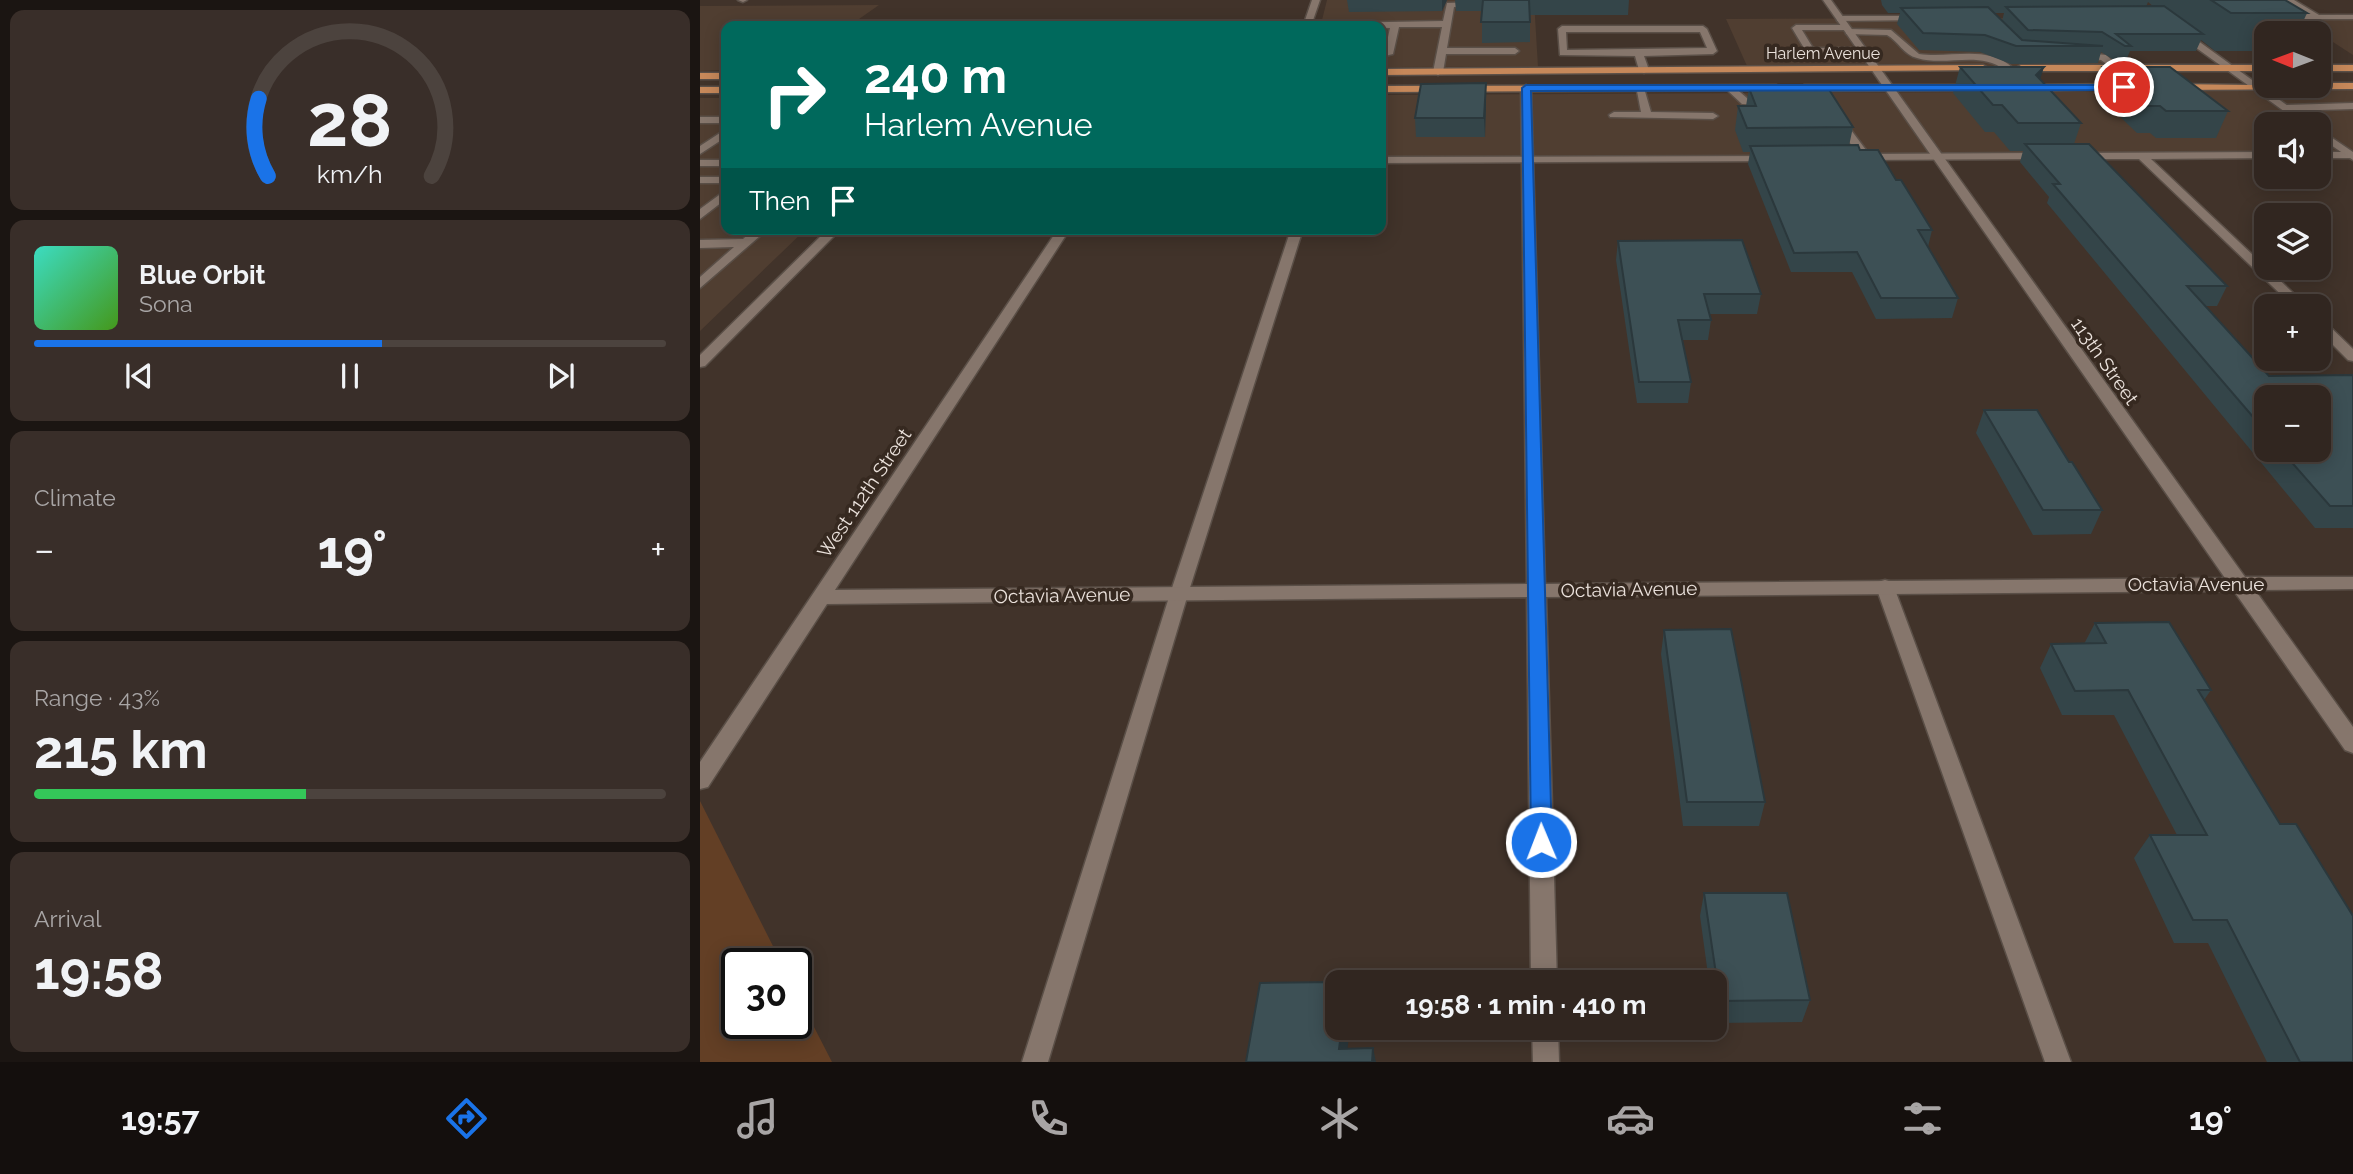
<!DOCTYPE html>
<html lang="en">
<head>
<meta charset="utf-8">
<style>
	:root { --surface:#312620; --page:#392e29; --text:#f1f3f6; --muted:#a8a5a5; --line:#4c433e; --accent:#1a73e8 }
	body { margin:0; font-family:Raleway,sans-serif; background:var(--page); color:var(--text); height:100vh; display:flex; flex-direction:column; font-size:26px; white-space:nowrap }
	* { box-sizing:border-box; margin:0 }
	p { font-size:23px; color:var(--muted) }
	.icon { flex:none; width:38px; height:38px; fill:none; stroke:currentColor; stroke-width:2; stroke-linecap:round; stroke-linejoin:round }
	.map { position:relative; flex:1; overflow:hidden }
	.sheet { display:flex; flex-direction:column; gap:10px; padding:10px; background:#1b1512; width:700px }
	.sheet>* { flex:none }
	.top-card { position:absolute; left:21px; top:21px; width:665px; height:214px; border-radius:14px; box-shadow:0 4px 18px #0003,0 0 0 2px var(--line); background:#00695c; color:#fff; overflow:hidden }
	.needle { width:46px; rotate:271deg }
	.controls { position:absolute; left:1554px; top:21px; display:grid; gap:14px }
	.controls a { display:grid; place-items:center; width:77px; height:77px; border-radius:14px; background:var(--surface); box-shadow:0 4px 18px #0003,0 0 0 2px var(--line); font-size:35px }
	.speed { position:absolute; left:21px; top:948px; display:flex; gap:14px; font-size:35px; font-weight:700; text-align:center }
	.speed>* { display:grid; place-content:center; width:91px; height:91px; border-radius:50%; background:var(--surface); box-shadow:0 4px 18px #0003,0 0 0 2px var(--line); line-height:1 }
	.speed .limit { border:4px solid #111; border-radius:10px; background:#fff; color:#111 }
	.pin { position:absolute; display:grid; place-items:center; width:60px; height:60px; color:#fff; margin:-30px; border:4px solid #fff; border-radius:50%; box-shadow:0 2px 7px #0007 }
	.me { position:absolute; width:77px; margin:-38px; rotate:359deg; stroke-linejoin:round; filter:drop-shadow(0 0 5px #0008) }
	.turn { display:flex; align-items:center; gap:24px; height:147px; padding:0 28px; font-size:32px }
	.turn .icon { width:91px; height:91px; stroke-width:2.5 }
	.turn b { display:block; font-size:49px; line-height:60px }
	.then { display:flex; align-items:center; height:66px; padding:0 28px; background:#0003; gap:14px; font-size:26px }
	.big { font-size:52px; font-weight:700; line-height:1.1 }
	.sheet .widget { flex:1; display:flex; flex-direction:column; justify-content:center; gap:10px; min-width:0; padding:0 24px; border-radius:14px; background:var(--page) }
	.sheet .dial { align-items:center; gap:0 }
	.dial svg { height:182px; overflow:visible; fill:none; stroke:var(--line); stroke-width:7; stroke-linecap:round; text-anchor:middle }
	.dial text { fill:var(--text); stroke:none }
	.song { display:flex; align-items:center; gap:21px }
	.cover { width:84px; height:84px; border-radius:10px; background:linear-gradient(135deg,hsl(170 70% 55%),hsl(100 70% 35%)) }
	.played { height:7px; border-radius:4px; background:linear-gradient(90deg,var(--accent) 55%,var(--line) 55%) }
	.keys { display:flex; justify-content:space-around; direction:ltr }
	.heat { display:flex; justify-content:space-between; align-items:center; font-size:38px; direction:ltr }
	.charge { height:10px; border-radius:5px; background:linear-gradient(90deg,#34c759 43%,var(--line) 0) }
	.trip { position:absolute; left:625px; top:970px; width:402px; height:70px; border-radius:14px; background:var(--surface); box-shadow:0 4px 18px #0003,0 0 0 2px var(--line); font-weight:700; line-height:70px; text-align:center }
	.tabs { display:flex; height:112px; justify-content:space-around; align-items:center; background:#140f0d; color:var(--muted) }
	.tabs .icon { width:49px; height:49px }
	.tabs .on { color:var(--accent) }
	.tabs b { font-size:32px; color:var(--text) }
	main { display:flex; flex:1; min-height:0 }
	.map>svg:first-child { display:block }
	.built { fill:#503e31 }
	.green { fill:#633f25 }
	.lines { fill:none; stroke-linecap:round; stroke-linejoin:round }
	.lane-casing { stroke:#5a4f47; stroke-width:3 }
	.street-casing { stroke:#5a4f47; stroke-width:3 }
	.primary-casing { stroke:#5a4f47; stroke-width:3 }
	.lane { fill:#86766c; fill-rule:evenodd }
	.street { fill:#86766c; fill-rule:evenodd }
	.primary { fill:#c6885a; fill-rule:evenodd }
	.wall { fill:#344549; fill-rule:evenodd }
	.shaded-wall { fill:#2b383c }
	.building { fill:#3d5055; stroke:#2b383c; stroke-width:2 }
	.route { fill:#1a73e8; stroke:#114b97; stroke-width:2 }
	.labels { text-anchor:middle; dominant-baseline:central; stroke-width:7; stroke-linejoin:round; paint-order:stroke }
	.far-street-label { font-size:16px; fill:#ebe2dc; stroke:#362920 }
	.street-label { font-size:19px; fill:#ebe2dc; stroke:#362920 }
</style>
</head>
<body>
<main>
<section class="sheet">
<div class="widget dial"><svg viewBox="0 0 100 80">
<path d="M14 69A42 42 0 1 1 86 69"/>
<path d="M14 69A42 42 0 0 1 10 35" stroke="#1a73e8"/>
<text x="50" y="56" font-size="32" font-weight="700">28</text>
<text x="50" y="72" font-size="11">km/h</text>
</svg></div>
<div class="widget">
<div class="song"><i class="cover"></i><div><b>Blue Orbit</b><p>Sona</p></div></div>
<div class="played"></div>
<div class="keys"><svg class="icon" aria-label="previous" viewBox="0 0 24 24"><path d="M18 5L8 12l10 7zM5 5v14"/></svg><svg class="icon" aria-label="pause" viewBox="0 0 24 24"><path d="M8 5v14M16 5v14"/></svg><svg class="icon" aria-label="next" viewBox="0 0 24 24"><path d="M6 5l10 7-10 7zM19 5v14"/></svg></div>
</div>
<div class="widget"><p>Climate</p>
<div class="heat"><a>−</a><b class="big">19°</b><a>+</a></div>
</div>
<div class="widget"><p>Range · 43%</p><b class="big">215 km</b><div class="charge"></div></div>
<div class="widget"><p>Arrival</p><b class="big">19:58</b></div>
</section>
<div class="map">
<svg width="1653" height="1062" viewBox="0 0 1653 1062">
	<rect width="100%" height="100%" fill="#41332a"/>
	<!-- built -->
	<path class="built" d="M627,0H834L838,67L972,66H1047L1026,19L1375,18L1433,66L681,67V26H224L621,24Z
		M179,5L149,26H26V70L0,71V6Z
		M1590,17H1653V55L1619,33Z
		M1653,90V155H1619V124H1566V155L681,160V95Z
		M0,98H26V229H106L0,331Z"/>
	<!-- green -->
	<path class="green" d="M0,801L82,964H37V1024H96V992L132,1062H0Z"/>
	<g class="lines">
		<!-- lane casing -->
		<g class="lane-casing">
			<path id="lane" d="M38,0H47L43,2Z
				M1584,0H1594L1619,15H1653V19H1580L1583,15H1607Z
				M780,2L783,6L754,7L747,48H815L819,51L815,54H746L743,72L738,75L733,72L742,27H699L693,54L681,57V51H685L690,28L630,26L634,23L743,21L747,3Z
				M1140,16H1223L1227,18L1223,20L1137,21Z
				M1096,25H1148L1145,30H1102L1113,48H1162L1166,51L1162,54L1107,53L1092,28Z
				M862,26H1003L1007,29L1017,51L1013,54L944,56L949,70L944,73L939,70L935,56L860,55L858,29ZM866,32H1000L1007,48L867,50Z
				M1149,29L1191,30L1219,54C1250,59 1287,44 1313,68L1305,70C1278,50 1247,67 1217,58C1204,55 1198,41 1187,35L1146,34Z
				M1378,52L1406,55L1421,68L1416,71L1401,60L1375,57Z
				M936,86L944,88L951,112L1013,113L1018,116L1013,119L910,117L909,115L914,112H941Z
				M1027,86H1033L1048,99H1070L1075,102L1070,105L1042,104L1027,90Z
				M1653,103V109L1586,111L1581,108L1586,105Z
				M0,117H26V123H0Z
				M1134,118H1142L1169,154L1346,153L1351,156L1346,159L1160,160L1155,157L1158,154L1133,120Z
				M1566,152V158L1451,159L1607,306H1593L1439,159H1377L1372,156L1377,153Z
				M1619,152H1653V158H1619Z
				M1077,156L1078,158L1073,161L681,163V157Z
				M0,160H26V166H0Z
				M0,177H26V183H0Z
				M26,190V199L0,219V209Z
				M54,229H68L0,288V277L34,247L0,248V240L43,239Z
				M128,229H141L5,366L0,367V355Z
				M591,229H603L488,594L348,1062H322L470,594Z
				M1619,320L1624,321L1653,349V361L1648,360L1619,331Z
				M1185,580L1192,582L1194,587L1371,1062H1345L1176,587L1178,582Z"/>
		</g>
		<!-- street casing -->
		<g class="street-casing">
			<path id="street" d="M612,0H620L611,26H603Z
				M1123,0H1131L1545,577H1653V589L1555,590L1653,727V753L1645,750L1534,591L846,597L857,982H831L827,597L127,604L8,787L0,789V762L358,229H370L135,590L827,584L821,88L826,85L831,88L845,584L1525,578Z
				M1477,30H1483L1613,124H1602L1477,34Z
				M26,129V137L0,154V146Z
				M1619,129L1653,152V160L1619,137Z
				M832,1027H858L859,1062H833Z"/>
		</g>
		<!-- primary casing -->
		<g class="primary-casing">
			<path id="primary" d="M1283,65L1288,68L1286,70L681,75V69Z
				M1566,65V71H1321L1316,68L1321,65Z
				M1619,65H1653V71H1619Z
				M0,73H26V79H0Z
				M1619,83H1653V89L1472,90L1467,87L1472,84L1619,86Z
				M1419,84L1424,87L1422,89L1325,91L1320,88L1325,85Z
				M1076,85L1079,86V90L681,92V86Z
				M1276,85L1279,86V90L1104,91L1099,88L1104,85Z
				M0,87H26V93H0Z"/>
		</g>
		<!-- lane -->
		<use href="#lane" class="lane"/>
		<!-- street -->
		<use href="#street" class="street"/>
		<!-- primary -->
		<use href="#primary" class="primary"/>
	</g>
	<!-- wall -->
	<path class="wall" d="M647,0H929L928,15H830V42L782,43V11H756L755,0H747L742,11L649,12Z
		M1181,0H1585L1607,13L1598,33H1566V51H1515L1501,40L1496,51H1430L1425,63H1419L1401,52L1398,63L1311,64L1280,52L1219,50L1197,24L1200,13H1188L1182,5ZM1448,2L1454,7H1446ZM1294,13H1304L1302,21Z
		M1260,67L1340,80L1381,123L1374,144L1527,286L1517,306H1505L1569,376L1653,375V528H1615L1347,203L1349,197L1320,162L1323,151H1310L1294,132H1285L1253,93ZM1566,397L1619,450H1566Z
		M1403,67L1528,111L1516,138H1456L1450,133H1437L1394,92Z
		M786,83L785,137H716L715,118Z
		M1049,88L1153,127L1149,146L1160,150L1196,180L1232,230L1228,247L1258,298L1252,318L1176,319L1152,272H1091L1048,164L1050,152H1043L1035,130L1038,106H1046Z
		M918,241L1061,294L1057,314H1009L1011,320L1008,340H982L991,382L988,403H937L916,260Z
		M1284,410L1369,462L1402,510L1391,534L1333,535L1276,433Z
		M1395,623L1511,690L1504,700L1653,1062H1567L1508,943H1474L1434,858L1450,835H1477L1414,715H1362L1340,668L1351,644H1384Z
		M964,630L1065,802L1059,826H983L961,654Z
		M1004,893L1110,1000L1102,1022L1015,1023V982H1009L1000,916Z"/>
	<!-- shaded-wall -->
	<path class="shaded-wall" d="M742,0H747L742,11Z
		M1344,67L1336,93V75Z
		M786,83V101L785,137L784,118Z
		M642,1027H650L646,1062L639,1049Z
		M673,1048L676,1062H672Z"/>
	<!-- building -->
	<path class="building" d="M783,0H829L830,22H781Z
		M1511,0H1585L1607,13H1531Z
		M1464,6L1503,34H1416L1431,46H1425L1402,32L1328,30L1306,7Z
		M1288,7L1322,40L1403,46H1316L1285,35L1223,33L1201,8Z
		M1260,67H1344L1336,75L1381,123H1318L1302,105H1293Z
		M1403,67H1470L1528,111H1466L1460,106H1447Z
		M786,83L784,118H715L721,84Z
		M1049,88H1128L1153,127L1047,128L1038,106H1056Z
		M1325,144H1389L1527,286H1487L1569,376L1653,375V506H1630L1581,450H1619V397H1566V432L1353,184H1360Z
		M1158,145L1160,150H1178L1196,180H1201L1232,230H1218L1258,298H1181L1157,252L1094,253L1050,146Z
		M1042,240L1061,294H1004L1011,320H978L991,382H939L918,241Z
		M1284,410H1337L1369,462H1372L1402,510H1343Z
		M1469,622L1511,690H1498L1580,824H1596L1653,916V1062H1600L1527,920H1493L1450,835H1507L1428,690L1375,691L1351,644L1406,643L1395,623Z
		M1031,629L1065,802H987L964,630Z
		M1004,893H1087L1110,1000L1020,1001Z
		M637,982V1027H642L639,1049L673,1048L672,1062H546L560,983Z"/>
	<!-- route -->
	<path class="route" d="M826,85H1424L1428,87L1424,90L831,91L852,842L848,848L841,851L834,848L831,842L822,88Z"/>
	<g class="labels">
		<!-- far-street labels -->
		<g class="far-street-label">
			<text x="1123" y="53">Harlem Avenue</text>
		</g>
		<!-- street labels -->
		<g class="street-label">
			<text transform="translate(1405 361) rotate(55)">113th Street</text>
			<text transform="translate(164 493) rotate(-56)">West 112th Street</text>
			<text x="1496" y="584">Octavia Avenue</text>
			<text transform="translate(929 589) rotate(-1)">Octavia Avenue</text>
			<text transform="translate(362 595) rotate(-1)">Octavia Avenue</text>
		</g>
	</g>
</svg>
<div class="controls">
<a><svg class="needle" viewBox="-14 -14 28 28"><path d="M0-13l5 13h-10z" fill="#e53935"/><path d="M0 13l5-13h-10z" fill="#a8a5a5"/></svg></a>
<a><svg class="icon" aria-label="sound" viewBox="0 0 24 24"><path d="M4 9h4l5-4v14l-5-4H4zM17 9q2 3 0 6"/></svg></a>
<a><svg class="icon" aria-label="layers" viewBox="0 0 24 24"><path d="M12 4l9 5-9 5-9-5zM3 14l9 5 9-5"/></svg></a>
<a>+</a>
<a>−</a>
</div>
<div class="speed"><div class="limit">30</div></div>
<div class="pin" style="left:1424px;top:87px;background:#d93025"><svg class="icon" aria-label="arrive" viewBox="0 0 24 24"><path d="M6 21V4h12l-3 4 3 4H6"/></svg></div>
<svg class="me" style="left:841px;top:842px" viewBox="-20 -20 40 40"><circle r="17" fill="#1a73e8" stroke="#fff" stroke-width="3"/><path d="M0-11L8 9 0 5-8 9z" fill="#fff"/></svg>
<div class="trip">19:58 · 1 min · 410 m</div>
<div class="top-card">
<div class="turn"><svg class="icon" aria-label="right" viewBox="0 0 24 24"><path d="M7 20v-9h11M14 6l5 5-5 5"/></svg><div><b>240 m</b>Harlem Avenue</div></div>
<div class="then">Then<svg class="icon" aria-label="arrive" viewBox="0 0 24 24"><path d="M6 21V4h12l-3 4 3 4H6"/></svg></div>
</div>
</div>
</main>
<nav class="tabs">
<b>19:57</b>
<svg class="icon on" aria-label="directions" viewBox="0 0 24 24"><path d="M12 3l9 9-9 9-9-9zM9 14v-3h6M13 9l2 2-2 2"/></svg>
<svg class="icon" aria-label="music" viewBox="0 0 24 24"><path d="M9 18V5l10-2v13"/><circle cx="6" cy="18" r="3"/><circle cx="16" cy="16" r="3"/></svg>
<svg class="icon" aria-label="phone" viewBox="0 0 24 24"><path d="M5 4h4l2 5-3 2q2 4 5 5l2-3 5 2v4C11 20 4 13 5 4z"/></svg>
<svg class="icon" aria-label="climate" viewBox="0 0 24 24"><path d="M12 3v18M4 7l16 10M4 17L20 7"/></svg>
<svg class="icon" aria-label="car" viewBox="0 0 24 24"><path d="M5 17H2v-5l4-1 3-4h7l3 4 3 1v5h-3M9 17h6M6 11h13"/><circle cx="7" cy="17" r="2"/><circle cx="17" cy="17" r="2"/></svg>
<svg class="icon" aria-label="filters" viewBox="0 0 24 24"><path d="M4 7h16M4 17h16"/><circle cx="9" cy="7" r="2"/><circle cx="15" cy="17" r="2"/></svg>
<b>19°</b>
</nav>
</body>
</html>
